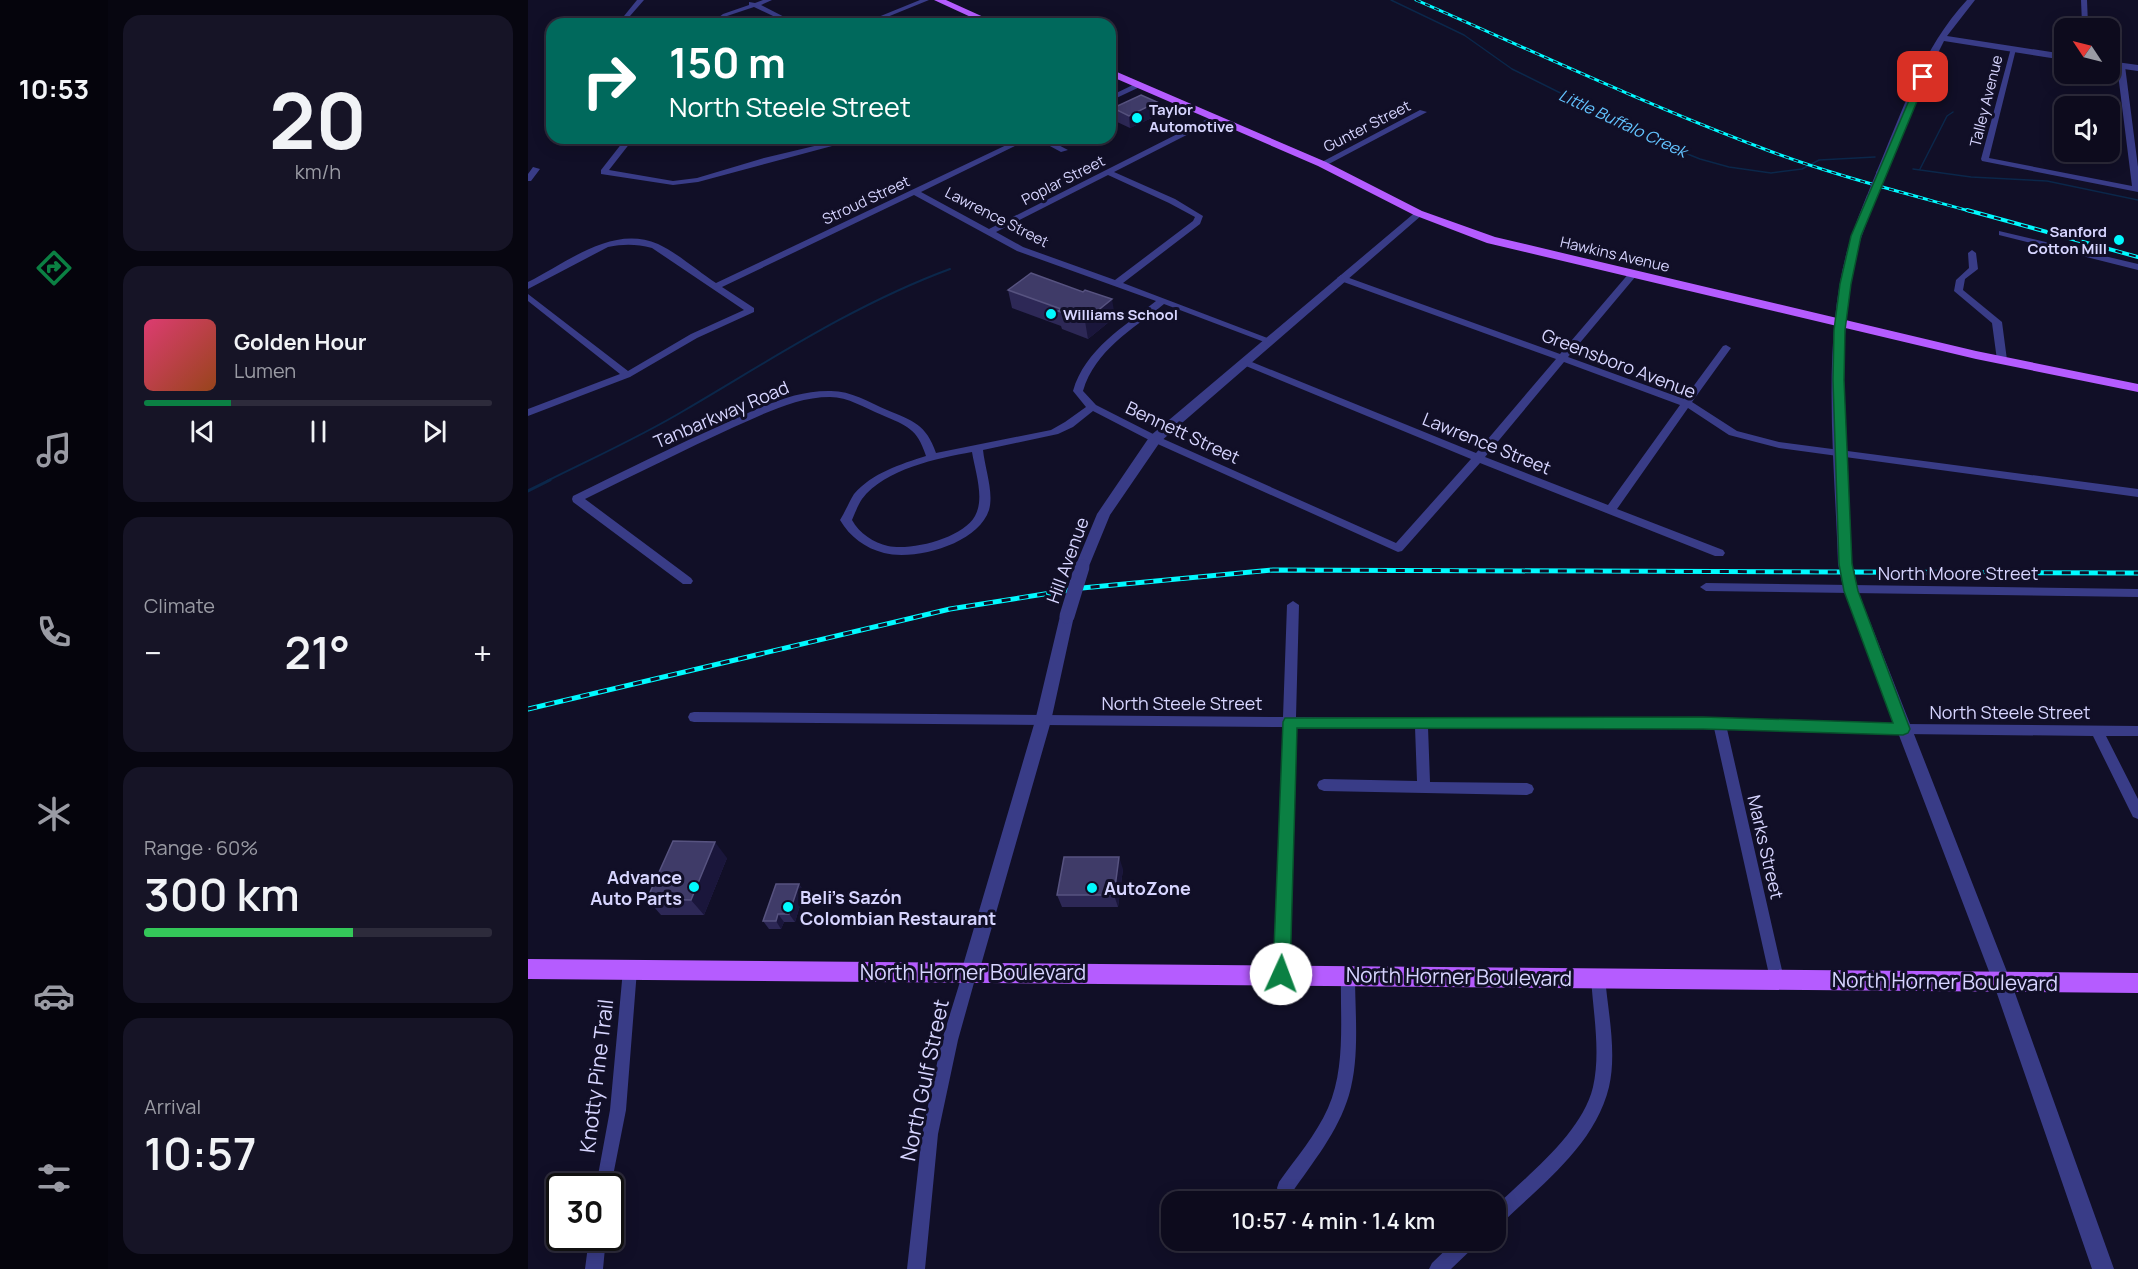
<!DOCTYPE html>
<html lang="en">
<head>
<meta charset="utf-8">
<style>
	:root { --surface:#0d0b1d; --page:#161426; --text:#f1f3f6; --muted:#9a9ba4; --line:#2d2b3b; --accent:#0b8043 }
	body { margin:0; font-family:Manrope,sans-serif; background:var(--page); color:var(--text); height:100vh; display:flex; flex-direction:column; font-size:22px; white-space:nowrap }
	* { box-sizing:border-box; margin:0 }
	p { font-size:20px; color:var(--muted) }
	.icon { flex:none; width:33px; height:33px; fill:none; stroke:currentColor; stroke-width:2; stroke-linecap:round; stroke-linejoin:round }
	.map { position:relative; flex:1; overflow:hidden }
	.drawer { display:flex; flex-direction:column; gap:15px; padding:15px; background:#070610; width:420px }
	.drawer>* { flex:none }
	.guide { position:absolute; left:18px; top:18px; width:570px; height:126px; border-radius:18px; box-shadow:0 3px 15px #0003,0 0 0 2px var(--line); background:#00695c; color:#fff; overflow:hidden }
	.needle { width:39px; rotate:305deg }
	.tools { position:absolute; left:1526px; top:18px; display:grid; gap:12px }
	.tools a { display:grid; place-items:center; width:66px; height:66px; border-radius:12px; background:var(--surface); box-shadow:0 3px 15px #0003,0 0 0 2px var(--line); font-size:30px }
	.speed { position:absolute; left:18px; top:1173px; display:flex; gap:12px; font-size:30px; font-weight:700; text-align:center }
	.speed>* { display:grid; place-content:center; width:78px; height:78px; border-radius:50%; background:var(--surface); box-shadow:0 3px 15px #0003,0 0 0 2px var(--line); line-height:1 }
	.speed .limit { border:3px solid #111; border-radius:9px; background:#fff; color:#111 }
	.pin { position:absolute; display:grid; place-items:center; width:51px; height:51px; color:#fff; margin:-26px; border-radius:12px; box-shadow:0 3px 9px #0006 }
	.me { position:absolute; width:66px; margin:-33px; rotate:2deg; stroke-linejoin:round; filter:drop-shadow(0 0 4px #0008) }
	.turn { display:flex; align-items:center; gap:21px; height:126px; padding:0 24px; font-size:27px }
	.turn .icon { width:78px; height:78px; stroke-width:2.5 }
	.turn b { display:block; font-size:42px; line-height:51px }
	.big { font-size:45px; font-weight:600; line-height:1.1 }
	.drawer .widget { flex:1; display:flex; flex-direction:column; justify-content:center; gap:9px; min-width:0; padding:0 21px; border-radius:18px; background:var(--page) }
	.drawer .dial { align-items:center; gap:0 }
	.dial b { font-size:78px; line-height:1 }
	.song { display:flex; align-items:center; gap:18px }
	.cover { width:72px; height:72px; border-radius:9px; background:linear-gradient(135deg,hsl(340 70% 55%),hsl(20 70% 35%)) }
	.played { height:6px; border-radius:3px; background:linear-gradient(90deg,var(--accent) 25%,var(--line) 25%) }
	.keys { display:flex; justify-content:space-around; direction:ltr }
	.heat { display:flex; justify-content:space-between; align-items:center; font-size:33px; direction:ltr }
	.charge { height:9px; border-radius:4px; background:linear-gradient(90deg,#34c759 60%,var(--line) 0) }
	.trip { position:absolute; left:633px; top:1191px; width:345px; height:60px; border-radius:18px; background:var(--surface); box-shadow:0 3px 15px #0003,0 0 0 2px var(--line); font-weight:600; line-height:60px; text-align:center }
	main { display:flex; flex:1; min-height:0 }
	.tabs { display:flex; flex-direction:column; width:108px; justify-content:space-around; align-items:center; background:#05040c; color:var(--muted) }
	.tabs .icon { width:42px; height:42px }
	.tabs .current { color:var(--accent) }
	.tabs b { font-size:27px; color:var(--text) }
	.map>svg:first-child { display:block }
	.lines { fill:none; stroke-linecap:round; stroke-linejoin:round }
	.stream-far2 { stroke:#0b274a; stroke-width:1.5 }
	.stream-far1 { stroke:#0b274a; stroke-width:2 }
	.stream { stroke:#0b274a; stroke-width:3 }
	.minor { fill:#393c87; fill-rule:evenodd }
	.tertiary { fill:#393c87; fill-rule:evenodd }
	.primary { fill:#b55cff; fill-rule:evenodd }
	.rail-far2-casing { stroke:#01faff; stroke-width:3 }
	.rail-far1-casing { stroke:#01faff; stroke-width:4 }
	.rail-casing { stroke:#01faff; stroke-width:5 }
	.rail-far2 { stroke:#110f27; stroke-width:1.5; stroke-dasharray:5; stroke-linecap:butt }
	.rail-far1 { stroke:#110f27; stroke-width:2; stroke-dasharray:7; stroke-linecap:butt }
	.rail { stroke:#110f27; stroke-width:3; stroke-dasharray:9; stroke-linecap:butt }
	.tertiary-bridge-far1 { stroke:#393c87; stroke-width:9 }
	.tertiary-bridge { stroke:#393c87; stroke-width:15 }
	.wall { fill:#2d2856 }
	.shaded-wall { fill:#1a163b }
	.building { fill:#3f3b68; stroke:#575380; stroke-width:1.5 }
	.route { fill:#0b8043; stroke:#07532c; stroke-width:1.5 }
	.poi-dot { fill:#01faff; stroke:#110f27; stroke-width:2 }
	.labels { text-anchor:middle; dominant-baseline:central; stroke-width:6; stroke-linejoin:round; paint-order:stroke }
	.far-street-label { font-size:15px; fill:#d7d5ff; stroke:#110f27 }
	.far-poi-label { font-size:15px; font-weight:bold; fill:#d7d5ff; stroke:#110f27; text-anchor:start }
	.far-water-label { font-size:16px; font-style:italic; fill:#63c3ff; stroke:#110f27 }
	.street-label { font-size:18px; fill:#d7d5ff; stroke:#110f27 }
	.poi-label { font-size:18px; font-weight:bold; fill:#d7d5ff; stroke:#110f27; text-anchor:start }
	.near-street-label { font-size:21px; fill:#d7d5ff; stroke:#110f27 }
</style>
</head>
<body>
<main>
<nav class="tabs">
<b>10:53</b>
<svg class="icon current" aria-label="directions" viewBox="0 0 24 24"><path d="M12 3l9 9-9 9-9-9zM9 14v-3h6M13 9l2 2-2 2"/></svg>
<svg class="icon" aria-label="music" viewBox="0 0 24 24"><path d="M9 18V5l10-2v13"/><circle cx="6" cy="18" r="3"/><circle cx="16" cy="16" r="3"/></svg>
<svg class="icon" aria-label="phone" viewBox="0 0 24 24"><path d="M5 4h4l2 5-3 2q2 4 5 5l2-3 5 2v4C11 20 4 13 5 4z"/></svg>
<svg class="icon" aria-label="climate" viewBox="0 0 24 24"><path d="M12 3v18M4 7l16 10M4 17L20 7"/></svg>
<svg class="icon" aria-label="car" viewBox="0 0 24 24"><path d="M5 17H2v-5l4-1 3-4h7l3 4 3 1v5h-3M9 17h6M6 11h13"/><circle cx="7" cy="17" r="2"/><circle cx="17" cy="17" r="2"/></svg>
<svg class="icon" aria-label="filters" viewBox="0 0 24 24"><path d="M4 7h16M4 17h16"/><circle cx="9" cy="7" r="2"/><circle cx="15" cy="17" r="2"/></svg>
</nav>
<section class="drawer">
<div class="widget dial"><b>20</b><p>km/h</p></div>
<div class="widget">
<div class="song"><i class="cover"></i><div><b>Golden Hour</b><p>Lumen</p></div></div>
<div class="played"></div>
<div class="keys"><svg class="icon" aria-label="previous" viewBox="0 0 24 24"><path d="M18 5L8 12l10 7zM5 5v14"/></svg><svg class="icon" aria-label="pause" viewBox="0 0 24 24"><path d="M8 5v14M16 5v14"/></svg><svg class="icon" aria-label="next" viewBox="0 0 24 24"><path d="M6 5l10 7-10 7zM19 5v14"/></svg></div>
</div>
<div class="widget"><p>Climate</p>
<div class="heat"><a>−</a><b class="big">21°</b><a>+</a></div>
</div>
<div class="widget"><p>Range · 60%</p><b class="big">300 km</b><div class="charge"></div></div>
<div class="widget"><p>Arrival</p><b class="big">10:57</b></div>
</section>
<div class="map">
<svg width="1610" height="1269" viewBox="0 0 1610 1269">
	<rect width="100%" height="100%" fill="#110f27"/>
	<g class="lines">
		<!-- stream-far2 -->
		<path class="stream-far2" d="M863,0L936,35L984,69L1137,145L1172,159L1201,167L1243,173L1274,169L1291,160L1347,157
			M1385,169L1443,177L1519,181L1610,200
			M1392,169L1419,116L1425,112"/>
		<!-- stream-far1 -->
		<path class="stream-far1" d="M19,481C65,458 112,437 157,410C244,359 327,304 422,269"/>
		<!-- stream -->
		<path class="stream" d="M0,491L22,480"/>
		<!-- minor -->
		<path class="minor" d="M109,0H116L102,16V24H96V16Z
			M235,0H244L233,5L270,24H262L226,7L199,16L189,24H182L195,14L221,5V2L227,3Z
			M392,0H401L342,24H333Z
			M1553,0H1559L1560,24L1557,26L1554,24Z
			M1483,48L1488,49L1461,158L1604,186L1589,66L1593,64L1597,66L1610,167V192L1454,161L1453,159Z
			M609,83L616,85L582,101V96Z
			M892,110L899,112L797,166L790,164Z
			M687,115L691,117L690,119L586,172L647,199L675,216L672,224L595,283L747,341L745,343H739L636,304C605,329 567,350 555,391L568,405L631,437L868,543L943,459L713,364V360H719L948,453L1028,359L810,280L809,278L813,275L1032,354L1102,272H1108V276L1040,357L1156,399L1195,346L1198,345L1203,348L1164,402L1209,431L1251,442L1610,489V497L1251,448L1201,435L1160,408L1089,509L1195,550L1197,553L1195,556H1187L952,463L874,551L870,552L623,441L565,411L545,427L530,434L455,450C457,469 466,492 461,510C450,544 387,561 356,553C337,548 322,537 312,520C317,512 321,502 326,494C344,473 373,464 398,456C389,428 379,426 354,415C337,408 320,397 302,397C268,397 236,414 206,427C156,450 106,475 57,499L163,578L165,581L163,584H155L45,502L44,499L45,496C96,471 146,446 198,423C231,408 266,390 303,391C323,391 341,402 359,410C385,421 398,424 408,453L523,430L537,422L558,407L545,391C557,349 596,327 628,301L489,251L386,195L194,287L226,308V312L169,338L102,377L0,416V409L92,374L0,301V294L100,371L163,334L216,310L124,248C108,244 96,244 80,247L0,289V282C39,263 84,224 130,244C148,252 171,272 188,283L493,138H503L393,192L461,229ZM580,175L641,203L667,217L665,221L587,280L495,247L468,232ZM1036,362L1152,405L1080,505L957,457ZM444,452C447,471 457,498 447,516C435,538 384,551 360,546C346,543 331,533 324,520C327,513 330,505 334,499C357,469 410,458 444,452Z
			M98,138H106L81,170L145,181L169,178L236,158L320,138H334L170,182L145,185L73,174V170Z
			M507,138H517L540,150L533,152Z
			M5,167L12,169L3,181H0V174Z
			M1471,231L1610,264V270L1471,235Z
			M1444,250L1448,253L1450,269L1437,279L1435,290L1474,322L1479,360L1477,362L1474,363L1469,360L1464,323L1426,291L1428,280L1441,268L1440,253Z
			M1178,583L1610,589V597L1178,591L1172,587Z
			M765,601L771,605L768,717L1191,718L1375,724L1610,726V736H1578L1610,799V819L1605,817L1565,736L1375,734L1199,729L1256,979L1254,984L1249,986L1244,984L1242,979L1186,728L900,727L902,782L999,783L1004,785L1006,789L1004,793L999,795L796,791L791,789L789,785L791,781L796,779L889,781L887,727H767L760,974L758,979L753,981L748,979L746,974L755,727L166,722L162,721L160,717L162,713L166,712L755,717L759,605Z
			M102,963L107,965L109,970L98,1110L82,1191V1186H68L82,1110L95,970L97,965Z
			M442,965L447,967L449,972L430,1040L410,1134L397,1269H379L394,1134L414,1040L435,972L437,967Z
			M820,968L825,970L827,975C827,1014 832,1057 821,1095C810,1132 785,1162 763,1194L757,1196L751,1194L749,1188L751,1182C768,1158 788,1135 800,1108C818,1067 812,1019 813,975L815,970Z
			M1070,970L1075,972L1077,977C1080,1012 1089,1052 1081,1087C1067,1145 1014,1184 974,1223L968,1226V1206C1001,1174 1054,1133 1065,1087C1073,1052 1065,1012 1063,977L1065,972Z
			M61,1238H78L75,1269H57Z
			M928,1240H949L947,1246L923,1269H901L904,1263Z"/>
		<!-- tertiary -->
		<path class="tertiary" d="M1439,0H1447L1419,36L1536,54V60L1416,41L1396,81L1358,173L1349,175L1348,173C1374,113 1394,48 1439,0Z
			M1581,61L1610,65V71L1581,67Z
			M1344,192L1349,195C1343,214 1334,232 1329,252C1305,353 1320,461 1324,564L1330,591L1483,982L1586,1269H1564L1465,982L1316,591L1310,564C1307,465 1293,347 1319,251C1324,232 1332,213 1339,195Z
			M890,210L895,213L894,215L632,442L582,515L559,571H549L547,567L569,514L622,436Z
			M539,610L544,612L546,616L523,721L451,972L449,978L442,981L435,978L433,972L507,721L532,616L534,612Z"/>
		<!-- primary -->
		<path class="primary" d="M406,0H418L471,24H458Z
			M582,69L798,162L894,211L967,237L1448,351L1610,384V392L1448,359L959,243L886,215L790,166L582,76Z
			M0,959L1610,973V993L0,979Z"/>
		<!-- rail-far2 casing -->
		<g class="rail-far2-casing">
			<path id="rail-far2" d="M888,0C1002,50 1115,103 1231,147C1300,174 1373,192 1445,212"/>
		</g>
		<!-- rail-far1 casing -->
		<g class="rail-far1-casing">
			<path id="rail-far1" d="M1439,210L1610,257"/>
		</g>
		<!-- rail casing -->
		<g class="rail-casing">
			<path id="rail" d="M0,709L422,609L554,588L745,570L1610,573"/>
		</g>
		<!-- rail-far2 -->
		<use href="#rail-far2" class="rail-far2"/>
		<!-- rail-far1 -->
		<use href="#rail-far1" class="rail-far1"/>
		<!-- rail -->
		<use href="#rail" class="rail"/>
		<!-- tertiary-bridge-far1 -->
		<path class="tertiary-bridge-far1" d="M1344,195L1353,173"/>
		<!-- tertiary-bridge -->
		<path class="tertiary-bridge" d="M539,616L554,567"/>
	</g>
	<!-- wall -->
	<path class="wall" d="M629,102L630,115L602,128L587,121L585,108Z
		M480,290L587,317L560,339L534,329L533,326L484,308Z
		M199,858L176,915H133L119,899Z
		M595,869L590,907H534L529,895Z
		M271,884L276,892L267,922H256L253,929H241L235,921Z"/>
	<!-- shaded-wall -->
	<path class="shaded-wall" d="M629,102L630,115L602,128L601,116Z
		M584,299L587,317L560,339L557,321Z
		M187,842L199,858L176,915L163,900Z
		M591,857L595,869L590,907L586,895Z
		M271,884L276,892L267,922L261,914Z
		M250,914L256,922L253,929L248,921Z"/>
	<!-- building -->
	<path class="building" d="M613,95L629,102L601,116L585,108Z
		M503,273L555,292L557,290L584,299L557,321L530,311L533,309L480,290Z
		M145,841L187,842L163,900L119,899Z
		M536,857H591L586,895H529Z
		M248,884H271L261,914H250L248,921H235Z"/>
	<!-- route -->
	<path class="route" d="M1395,75L1399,77L1333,236L1323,284L1317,330L1316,380L1324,564L1330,591L1382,729L1380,733L1375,735L1175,729L769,728L762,974L759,980L753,982L747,980L745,974L755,722L757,718L1175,717L1365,723L1316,591L1311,564L1305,380L1306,330L1312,284L1323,236L1391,77Z"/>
	<!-- markers -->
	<g class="poi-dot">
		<circle cx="609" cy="118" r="6"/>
		<circle cx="1591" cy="240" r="6"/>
		<circle cx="523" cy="314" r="6"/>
		<circle cx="166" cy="887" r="6"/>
		<circle cx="564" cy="888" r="6"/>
		<circle cx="260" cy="907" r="6"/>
	</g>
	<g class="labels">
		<!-- far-street labels -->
		<g class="far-street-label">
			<text transform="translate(1458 101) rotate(-76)">Talley Avenue</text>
			<text transform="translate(839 126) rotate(-27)">Gunter Street</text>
			<text transform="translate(535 180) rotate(-27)">Poplar Street</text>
			<text transform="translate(338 200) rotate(-25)">Stroud Street</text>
			<text transform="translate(469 217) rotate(27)">Lawrence Street</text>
			<text transform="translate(1087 254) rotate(13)">Hawkins Avenue</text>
		</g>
		<!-- far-poi labels -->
		<g class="far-poi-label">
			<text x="621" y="109">Taylor<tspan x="621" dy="17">Automotive</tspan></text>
			<text x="1579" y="231" text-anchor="end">Sanford<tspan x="1579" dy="17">Cotton Mill</tspan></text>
			<text x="535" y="314">Williams School</text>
		</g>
		<!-- far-water labels -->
		<g class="far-water-label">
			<text transform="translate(1095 123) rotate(25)">Little Buffalo Creek</text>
		</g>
		<!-- street labels -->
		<g class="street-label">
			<text transform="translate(1091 363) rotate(21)">Greensboro Avenue</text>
			<text transform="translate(193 414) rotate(-23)">Tanbarkway Road</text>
			<text transform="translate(655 432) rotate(25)">Bennett Street</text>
			<text transform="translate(959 443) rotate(22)">Lawrence Street</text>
			<text transform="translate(539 560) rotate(-70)">Hill Avenue</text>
			<text x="1430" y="573">North Moore Street</text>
			<text x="654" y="703">North Steele Street</text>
			<text x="1482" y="712">North Steele Street</text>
			<text transform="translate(1238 847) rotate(77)">Marks Street</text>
		</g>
		<!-- poi labels -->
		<g class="poi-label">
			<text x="154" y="877" text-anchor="end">Advance<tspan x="154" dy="21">Auto Parts</tspan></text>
			<text x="576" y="888">AutoZone</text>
			<text x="272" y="897">Beli's Sazón<tspan x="272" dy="21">Colombian Restaurant</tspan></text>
		</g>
		<!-- near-street labels -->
		<g class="near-street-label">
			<text x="445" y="972">North Horner Boulevard</text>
			<text transform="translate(931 976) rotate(1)">North Horner Boulevard</text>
			<text transform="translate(1417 981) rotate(1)">North Horner Boulevard</text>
			<text transform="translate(68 1076) rotate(-83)">Knotty Pine Trail</text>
			<text transform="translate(396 1080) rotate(-78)">North Gulf Street</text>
		</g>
	</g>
</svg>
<div class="tools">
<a><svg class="needle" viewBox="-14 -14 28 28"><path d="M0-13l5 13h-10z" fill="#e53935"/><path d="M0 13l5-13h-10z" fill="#9a9ba4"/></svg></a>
<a><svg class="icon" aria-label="sound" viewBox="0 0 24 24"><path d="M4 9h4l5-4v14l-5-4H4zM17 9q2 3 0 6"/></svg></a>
</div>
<div class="speed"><div class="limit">30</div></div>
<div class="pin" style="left:1395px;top:77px;background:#d93025"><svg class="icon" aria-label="arrive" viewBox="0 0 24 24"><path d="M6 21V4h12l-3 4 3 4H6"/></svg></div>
<svg class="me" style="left:753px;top:974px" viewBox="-20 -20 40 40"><circle r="19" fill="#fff"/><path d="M0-13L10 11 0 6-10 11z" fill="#0b8043"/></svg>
<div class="trip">10:57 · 4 min · 1.4 km</div>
<div class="guide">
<div class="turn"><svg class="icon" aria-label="right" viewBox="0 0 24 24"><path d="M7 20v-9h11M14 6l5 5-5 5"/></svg><div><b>150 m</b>North Steele Street</div></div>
</div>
</div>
</main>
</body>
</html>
